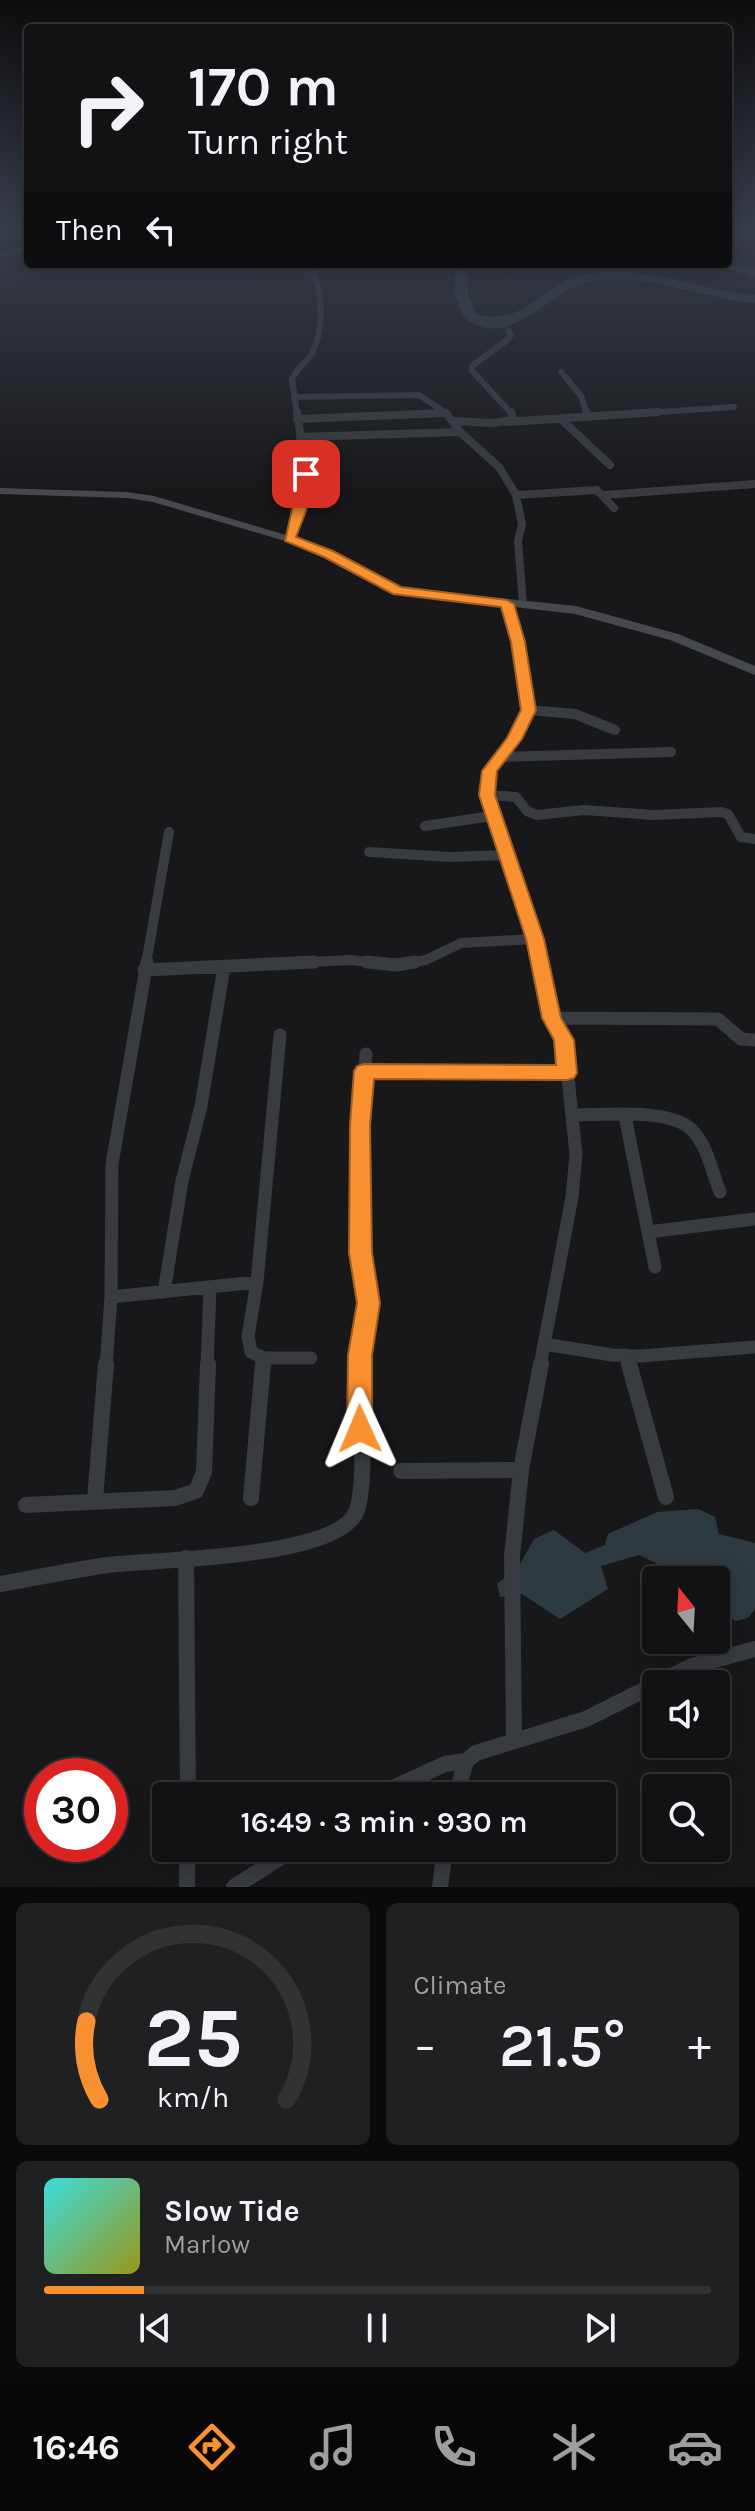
<!DOCTYPE html>
<html lang="en">
<head>
<meta charset="utf-8">
<style>
	:root { --surface:#121214; --page:#1f2022; --text:#f1f3f6; --muted:#9c9ea0; --line:#313234; --accent:#f99131 }
	body { margin:0; font-family:Karla,sans-serif; background:var(--page); color:var(--text); height:100vh; display:flex; flex-direction:column; font-size:30px; white-space:nowrap }
	* { box-sizing:border-box; margin:0 }
	p { font-size:26px; color:var(--muted) }
	.icon { flex:none; width:44px; height:44px; fill:none; stroke:currentColor; stroke-width:2; stroke-linecap:round; stroke-linejoin:round }
	.map { position:relative; height:1887px; overflow:hidden }
	.drawer { display:flex; flex-direction:column; gap:16px; padding:16px; background:#0a0a0b; flex:1 }
	.drawer>* { flex:none }
	.top-card { position:absolute; left:24px; top:24px; width:708px; height:244px; border-radius:8px; box-shadow:0 4px 20px #0003,0 0 0 2px var(--line); background:#121214; color:var(--text); overflow:hidden }
	.needle { width:52px; rotate:342deg }
	.fabs { position:absolute; left:642px; top:1566px; display:grid; gap:16px }
	.fabs a { display:grid; place-items:center; width:88px; height:88px; border-radius:8px; background:var(--surface); box-shadow:0 4px 20px #0003,0 0 0 2px var(--line); font-size:40px }
	.speed { position:absolute; left:24px; top:1758px; display:flex; gap:16px; font-size:40px; font-weight:700; text-align:center }
	.speed>* { display:grid; place-content:center; width:104px; height:104px; border-radius:50%; background:var(--surface); box-shadow:0 4px 20px #0003,0 0 0 2px var(--line); line-height:1 }
	.speed .limit { border:12px solid #d22; background:#fff; color:#111 }
	.pin { position:absolute; display:grid; place-items:center; width:68px; height:68px; color:#fff; margin:-34px; border-radius:16px; box-shadow:0 4px 12px #0006 }
	.me { position:absolute; width:88px; margin:-44px; rotate:359deg; stroke-linejoin:round; filter:drop-shadow(0 0 6px #0008) }
	.turn { display:flex; align-items:center; gap:28px; height:168px; padding:0 32px; font-size:36px }
	.turn .icon { width:104px; height:104px; stroke-width:2.5 }
	.turn b { display:block; font-size:56px; line-height:68px }
	.then { display:flex; align-items:center; height:76px; padding:0 32px; background:#0003; gap:16px; font-size:30px }
	.big { font-size:60px; font-weight:600; line-height:1.1 }
	.drawer .widget { flex:1; display:flex; flex-direction:column; justify-content:center; gap:12px; min-width:0; padding:0 28px; border-radius:12px; background:var(--page) }
	.drawer .dial { align-items:center; gap:0 }
	.dial svg { height:208px; overflow:visible; fill:none; stroke:var(--line); stroke-width:7; stroke-linecap:round; text-anchor:middle }
	.dial text { fill:var(--text); stroke:none }
	.song { display:flex; align-items:center; gap:24px }
	.cover { width:96px; height:96px; border-radius:12px; background:linear-gradient(135deg,hsl(180 70% 55%),hsl(60 70% 35%)) }
	.played { height:8px; border-radius:4px; background:linear-gradient(90deg,var(--accent) 15%,var(--line) 15%) }
	.keys { display:flex; justify-content:space-around; direction:ltr }
	.heat { display:flex; justify-content:space-between; align-items:center; font-size:44px; direction:ltr }
	.drawer .tiles { flex:1; display:grid; gap:16px; grid-template-columns:1fr 1fr }
	.widget:last-child { grid-column:span 2 }
	.trip { position:absolute; left:152px; top:1782px; width:464px; height:80px; border-radius:8px; background:var(--surface); box-shadow:0 4px 20px #0003,0 0 0 2px var(--line); font-weight:600; line-height:80px; text-align:center }
	.menu { display:flex; height:128px; justify-content:space-around; align-items:center; background:#070708; color:var(--muted) }
	.menu .icon { width:56px; height:56px }
	.menu .on { color:var(--accent) }
	.menu b { font-size:36px; color:var(--text) }
	.map>svg:first-child { display:block }
	.water { fill:#2d3a3f }
	.lines { fill:none; stroke-linecap:round; stroke-linejoin:round }
	.river { fill:#2d3a3f; fill-rule:evenodd }
	.street-far4 { stroke:#383b3f; stroke-width:6 }
	.street-far3 { stroke:#383b3f; stroke-width:8 }
	.street-far2 { stroke:#383b3f; stroke-width:10 }
	.street-far1 { stroke:#383b3f; stroke-width:13 }
	.street { stroke:#383b3f; stroke-width:16 }
	.secondary { fill:#464a4f; fill-rule:evenodd }
	.route { fill:#f99131; stroke:#a25e20; stroke-width:2 }
</style>
</head>
<body>
<div class="map">
<svg width="755" height="1887" viewBox="0 0 755 1887">
	<rect width="100%" height="100%" fill="#18181a"/>
	<!-- water -->
	<path class="water" d="M698,1509L715,1517L719,1534L755,1543V1609L748,1618L736,1621L716,1610V1580H682L676,1573L639,1555L601,1566L608,1589L560,1619L522,1594L500,1597L497,1584L519,1566L534,1539L554,1530L585,1553L605,1545L608,1534L657,1512Z"/>
	<g class="lines">
		<!-- river -->
		<path class="river" d="M755,231V239L728,242V234Z
			M728,263L755,269V277L707,264Z
			M456,264H468V294L476,314C524,328 540,285 582,275C638,261 699,291 755,295V303C703,299 634,268 585,283C546,294 507,353 463,317L454,294Z"/>
		<!-- street-far4 -->
		<path class="street-far4" d="M0,254L28,249
			M509,331L511,335L507,340L472,366V371L512,414
			M561,372L581,396L587,414
			M294,397L419,395L446,413
			M297,414L292,379C297,368 306,363 312,353C325,329 323,287 309,264
			M422,414H447
			M628,414L734,407"/>
		<!-- street-far3 -->
		<path class="street-far3" d="M586,412L588,417
			M297,419L446,413L460,432L499,467L516,495L522,524L518,541L523,604
			M561,419L610,465
			M454,421L492,423L513,420L511,412
			M506,422L658,412
			M300,437L460,432
			M516,495L597,490L614,508
			M603,495L755,484
			M289,539C309,488 305,465 297,412
			M507,604L520,653"/>
		<!-- street-far2 -->
		<path class="street-far2" d="M520,651L529,710L514,739L490,771L487,795L540,964
			M529,710L575,714L615,730
			M498,757L671,752
			M487,795L516,797L527,811L537,815L584,810L654,815L721,812L728,814L741,837L755,839
			M425,826L492,816
			M369,852L450,857L507,855
			M146,964L169,832
			M273,964L351,960L385,964
			M403,964L426,960L461,943L535,939"/>
		<!-- street-far1 -->
		<path class="street-far1" d="M367,962L396,965L415,962
			M540,962L552,1018L564,1040L576,1154L572,1197L540,1366
			M144,970L314,962
			M552,1018L718,1019L741,1039L755,1040
			M280,1035L257,1282L248,1336L251,1352L264,1358H311
			M364,1071L567,1073
			M573,1115C602,1115 669,1108 691,1129C707,1144 712,1172 720,1192
			M625,1116L655,1267
			M648,1232L755,1219
			M164,1292L182,1181L201,1106L224,967
			M111,1297L257,1282
			M544,1344L612,1355L640,1356L755,1347
			M626,1355L629,1366
			M106,1366L111,1297L112,1164L147,962
			M207,1366L210,1288
			M263,1366L264,1358
			M360,1366L369,1303L361,1253L360,1125L366,1054"/>
		<!-- street -->
		<path class="street" d="M629,1364L666,1497
			M401,1471L521,1470
			M251,1498L263,1364
			M95,1500L106,1364
			M26,1505L175,1498L196,1491L204,1472L208,1364
			M186,1558L188,1796
			M0,1584C36,1578 72,1570 108,1565C155,1559 341,1559 357,1510C367,1480 360,1400 360,1364
			M514,1741L512,1556L521,1470L541,1364
			M375,1796L445,1764L466,1761
			M456,1796L466,1761L476,1753L586,1719L692,1666L755,1649
			M187,1848V1887
			M234,1887L295,1848
			M440,1887L445,1848"/>
		<!-- secondary -->
		<path class="secondary" d="M0,488L127,492L154,496L293,537L332,552L401,588L576,606L678,634L755,666V675L670,640L575,614L394,593L324,556L285,541L153,502L127,498L0,494Z"/>
	</g>
	<!-- sky -->
	<linearGradient id="sky" x2="0" y2="1"><stop stop-color="#0d0d0e"/><stop offset="0.46" stop-color="#373d49"/><stop offset="1" stop-color="#373d49" stop-opacity="0"/></linearGradient>
	<rect width="755" height="493" fill="url(#sky)"/>
	<!-- route -->
	<path class="route" d="M306,470L312,474L306,511L296,537L333,551L401,587L507,600L514,604L525,642L536,710L522,739L497,771L495,795L544,939L561,1018L574,1040L577,1073L574,1078L567,1080L374,1079L370,1125L372,1253L380,1303L372,1355V1429L368,1438L360,1441L351,1438L347,1429L348,1355L357,1303L349,1253L350,1125L354,1071L357,1066L364,1064L556,1065L554,1040L542,1018L526,939L479,795L482,771L507,738L521,710L511,642L501,607L393,594L324,557L285,541L300,474Z"/>
</svg>
<div class="fabs">
<a><svg class="needle" viewBox="-14 -14 28 28"><path d="M0-13l5 13h-10z" fill="#e53935"/><path d="M0 13l5-13h-10z" fill="#9c9ea0"/></svg></a>
<a><svg class="icon" aria-label="sound" viewBox="0 0 24 24"><path d="M4 9h4l5-4v14l-5-4H4zM17 9q2 3 0 6"/></svg></a>
<a><svg class="icon" aria-label="search" viewBox="0 0 24 24"><circle cx="10" cy="10" r="6"/><path d="M15 15l6 6"/></svg></a>
</div>
<div class="speed"><div class="limit">30</div></div>
<div class="pin" style="left:306px;top:474px;background:#d93025"><svg class="icon" aria-label="arrive" viewBox="0 0 24 24"><path d="M6 21V4h12l-3 4 3 4H6"/></svg></div>
<svg class="me" style="left:360px;top:1429px" viewBox="-20 -20 40 40"><path d="M0-17L14 15 0 8-14 15z" fill="#f99131" stroke="#fff" stroke-width="4"/></svg>
<div class="trip">16:49 · 3 min · 930 m</div>
<div class="top-card">
<div class="turn"><svg class="icon" aria-label="right" viewBox="0 0 24 24"><path d="M7 20v-9h11M14 6l5 5-5 5"/></svg><div><b>170 m</b>Turn right</div></div>
<div class="then">Then<svg class="icon" aria-label="left" viewBox="0 0 24 24"><path d="M17 20v-9H6M10 6l-5 5 5 5"/></svg></div>
</div>
</div>
<section class="drawer">
<div class="tiles">
<div class="widget dial"><svg viewBox="0 0 100 80">
<path d="M14 69A42 42 0 1 1 86 69"/>
<path d="M14 69A42 42 0 0 1 9 39" stroke="#f99131"/>
<text x="50" y="56" font-size="32" font-weight="700">25</text>
<text x="50" y="72" font-size="11">km/h</text>
</svg></div>
<div class="widget"><p>Climate</p>
<div class="heat"><a>−</a><b class="big">21.5°</b><a>+</a></div>
</div>
<div class="widget">
<div class="song"><i class="cover"></i><div><b>Slow Tide</b><p>Marlow</p></div></div>
<div class="played"></div>
<div class="keys"><svg class="icon" aria-label="previous" viewBox="0 0 24 24"><path d="M18 5L8 12l10 7zM5 5v14"/></svg><svg class="icon" aria-label="pause" viewBox="0 0 24 24"><path d="M8 5v14M16 5v14"/></svg><svg class="icon" aria-label="next" viewBox="0 0 24 24"><path d="M6 5l10 7-10 7zM19 5v14"/></svg></div>
</div>
</div>
</section>
<nav class="menu">
<b>16:46</b>
<svg class="icon on" aria-label="directions" viewBox="0 0 24 24"><path d="M12 3l9 9-9 9-9-9zM9 14v-3h6M13 9l2 2-2 2"/></svg>
<svg class="icon" aria-label="music" viewBox="0 0 24 24"><path d="M9 18V5l10-2v13"/><circle cx="6" cy="18" r="3"/><circle cx="16" cy="16" r="3"/></svg>
<svg class="icon" aria-label="phone" viewBox="0 0 24 24"><path d="M5 4h4l2 5-3 2q2 4 5 5l2-3 5 2v4C11 20 4 13 5 4z"/></svg>
<svg class="icon" aria-label="climate" viewBox="0 0 24 24"><path d="M12 3v18M4 7l16 10M4 17L20 7"/></svg>
<svg class="icon" aria-label="car" viewBox="0 0 24 24"><path d="M5 17H2v-5l4-1 3-4h7l3 4 3 1v5h-3M9 17h6M6 11h13"/><circle cx="7" cy="17" r="2"/><circle cx="17" cy="17" r="2"/></svg>
</nav>
</body>
</html>
